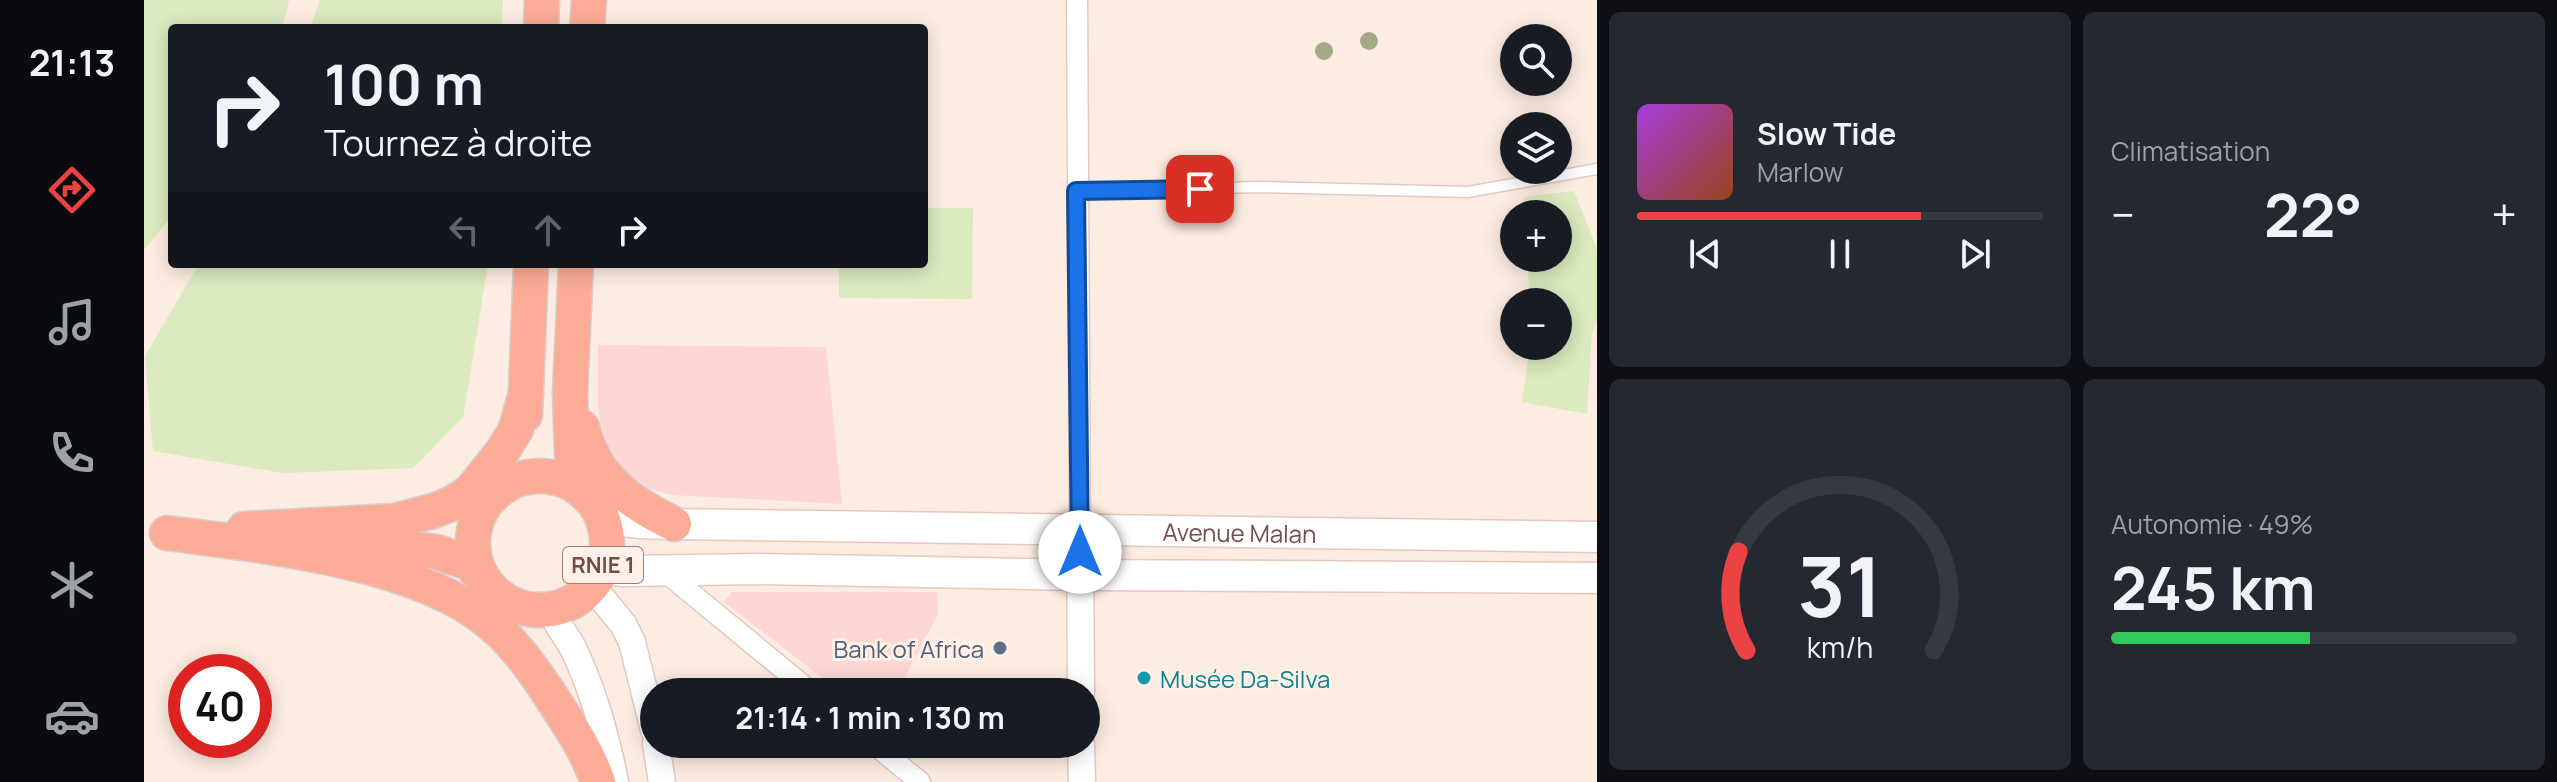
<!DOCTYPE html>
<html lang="fr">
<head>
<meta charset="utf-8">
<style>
	:root { --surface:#171b24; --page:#242831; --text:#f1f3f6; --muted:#9ea1a6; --line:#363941; --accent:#eb4243 }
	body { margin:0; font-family:Manrope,sans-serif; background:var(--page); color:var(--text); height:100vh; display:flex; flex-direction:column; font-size:30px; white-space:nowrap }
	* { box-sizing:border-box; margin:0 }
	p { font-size:26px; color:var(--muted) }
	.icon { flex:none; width:44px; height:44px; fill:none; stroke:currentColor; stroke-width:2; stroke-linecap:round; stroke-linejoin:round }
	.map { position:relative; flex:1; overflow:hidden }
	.side { display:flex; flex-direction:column; gap:12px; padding:12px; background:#0d0f14; width:960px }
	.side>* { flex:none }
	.guide { position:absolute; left:24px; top:24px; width:760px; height:244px; border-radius:8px; box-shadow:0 4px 20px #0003; background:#171b24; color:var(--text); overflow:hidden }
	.controls { position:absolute; left:1356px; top:24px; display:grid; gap:16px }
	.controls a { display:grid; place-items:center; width:72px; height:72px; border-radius:50%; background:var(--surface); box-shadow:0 4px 20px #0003; font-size:40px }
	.speed { position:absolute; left:24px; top:654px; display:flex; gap:16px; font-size:40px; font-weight:700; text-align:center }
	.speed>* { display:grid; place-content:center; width:104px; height:104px; border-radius:50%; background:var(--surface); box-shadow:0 4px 20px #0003; line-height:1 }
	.speed .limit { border:12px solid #d22; background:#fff; color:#111 }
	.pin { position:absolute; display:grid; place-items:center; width:68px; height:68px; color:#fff; margin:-34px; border-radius:16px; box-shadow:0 4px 12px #0006 }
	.me { position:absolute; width:88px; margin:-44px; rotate:0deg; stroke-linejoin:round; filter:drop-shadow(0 0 6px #0008) }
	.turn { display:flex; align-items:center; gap:28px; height:168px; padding:0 24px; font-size:36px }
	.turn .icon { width:104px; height:104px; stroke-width:2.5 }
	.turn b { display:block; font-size:56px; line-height:68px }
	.lanes { display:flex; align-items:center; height:76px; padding:0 24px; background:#0003; justify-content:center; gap:40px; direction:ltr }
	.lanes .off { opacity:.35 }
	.big { font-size:60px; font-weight:700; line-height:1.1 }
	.side .tile { flex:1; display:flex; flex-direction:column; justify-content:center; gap:12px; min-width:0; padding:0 28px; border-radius:12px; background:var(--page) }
	.side .dial { align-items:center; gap:0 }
	.dial svg { height:208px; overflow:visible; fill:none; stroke:var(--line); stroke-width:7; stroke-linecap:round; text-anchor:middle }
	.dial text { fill:var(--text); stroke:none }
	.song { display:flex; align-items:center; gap:24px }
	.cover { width:96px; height:96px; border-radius:12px; background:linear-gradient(135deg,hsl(280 70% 55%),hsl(20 70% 35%)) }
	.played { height:8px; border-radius:4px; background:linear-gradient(90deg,var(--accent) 70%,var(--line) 70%) }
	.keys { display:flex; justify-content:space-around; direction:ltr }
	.heat { display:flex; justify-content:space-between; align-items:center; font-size:44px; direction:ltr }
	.charge { height:12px; border-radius:6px; background:linear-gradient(90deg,#34c759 49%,var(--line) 0) }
	.side .tiles { flex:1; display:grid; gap:12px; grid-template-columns:repeat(2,1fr) }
	.trip { position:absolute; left:496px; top:678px; width:460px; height:80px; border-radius:40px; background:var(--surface); box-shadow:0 4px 20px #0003; font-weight:700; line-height:80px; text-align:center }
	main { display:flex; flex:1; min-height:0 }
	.menu { display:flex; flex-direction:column; width:144px; justify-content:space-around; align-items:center; background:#090b0e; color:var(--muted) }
	.menu .icon { width:56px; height:56px }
	.menu .active { color:var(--accent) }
	.menu b { font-size:36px; color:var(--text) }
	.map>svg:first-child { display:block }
	.commercial { fill:#fed7d4 }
	.green { fill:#dbeabf }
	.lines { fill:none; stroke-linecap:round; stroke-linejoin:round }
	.service-casing { stroke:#e3c8c0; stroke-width:13 }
	.minor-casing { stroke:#e3c8c0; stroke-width:23 }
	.tertiary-casing { stroke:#e3c8c0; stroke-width:29 }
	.secondary-casing { stroke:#e8c7bd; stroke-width:33 }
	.trunk-casing { stroke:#d8cdcb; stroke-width:37 }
	.service { stroke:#fff; stroke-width:10 }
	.minor { stroke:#fff; stroke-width:20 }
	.tertiary { stroke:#fff; stroke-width:26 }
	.secondary { stroke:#fff; stroke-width:30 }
	.trunk { stroke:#fcac96; stroke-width:34 }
	.tree { fill:#a3ab86 }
	.route-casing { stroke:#114b97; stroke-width:20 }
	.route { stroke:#1a73e8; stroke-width:14 }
	.service-dot { fill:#5c6f8a; stroke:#fff1e8; stroke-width:3 }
	.culture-dot { fill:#0f9aa8; stroke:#fff1e8; stroke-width:3 }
	.labels { text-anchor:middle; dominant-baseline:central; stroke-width:6; stroke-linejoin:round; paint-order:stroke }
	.shield { fill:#fff1e8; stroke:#9e7e77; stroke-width:2 }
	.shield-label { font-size:22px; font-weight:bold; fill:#744d47 }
	.street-label { font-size:24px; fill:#744d47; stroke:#fff1e8 }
	.service-label { font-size:24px; fill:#4e5e75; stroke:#fff1e8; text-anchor:end }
	.culture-label { font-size:24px; fill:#0d838f; stroke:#fff1e8; text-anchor:start }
</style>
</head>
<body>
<main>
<nav class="menu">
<b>21:13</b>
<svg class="icon active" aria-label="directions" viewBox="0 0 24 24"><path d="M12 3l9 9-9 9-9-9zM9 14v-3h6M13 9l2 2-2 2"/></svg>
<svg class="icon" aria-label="music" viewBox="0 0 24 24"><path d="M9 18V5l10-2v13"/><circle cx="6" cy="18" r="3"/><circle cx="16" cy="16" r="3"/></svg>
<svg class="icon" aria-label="phone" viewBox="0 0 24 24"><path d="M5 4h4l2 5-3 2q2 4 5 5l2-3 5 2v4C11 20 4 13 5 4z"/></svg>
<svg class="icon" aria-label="climate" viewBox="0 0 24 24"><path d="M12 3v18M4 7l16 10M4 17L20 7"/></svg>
<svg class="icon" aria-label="car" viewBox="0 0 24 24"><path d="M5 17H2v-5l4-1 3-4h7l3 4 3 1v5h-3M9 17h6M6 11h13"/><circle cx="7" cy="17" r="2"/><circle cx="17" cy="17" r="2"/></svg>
</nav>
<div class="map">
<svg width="1453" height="782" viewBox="0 0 1453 782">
	<rect width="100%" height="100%" fill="#fdece1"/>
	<!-- commercial -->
	<path class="commercial" d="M454,345L682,347L698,504L528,495L508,490L490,479L474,463L464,445L457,425L454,407Z
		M588,592H793L794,614L753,692H697L580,602Z"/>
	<!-- green -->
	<path class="green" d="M0,0H145L138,28H28V216L0,250Z
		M176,0H359L358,28H166Z
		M1430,191L1453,249V320L1448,333L1443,414L1378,402L1386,346H1414V302H1386L1383,258H1414V214H1381L1380,197Z
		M780,208H829L828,299L695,298V264H780Z
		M55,264H344L319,417L269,468L139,473L9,451L1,356Z"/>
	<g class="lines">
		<!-- service casing -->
		<g class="service-casing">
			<path id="service" d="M933,191L1119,187L1324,192L1453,169"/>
		</g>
		<!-- minor casing -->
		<g class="minor-casing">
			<path id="minor" d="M933,0L936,528
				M519,570L667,692
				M730,744L776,782"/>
		</g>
		<!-- tertiary casing -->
		<g class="tertiary-casing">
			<path id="tertiary" d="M936,528L937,692
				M448,586L479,624L488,642L510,730
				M407,610C412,624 422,635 429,648C450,692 462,735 471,782
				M512,744L518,782
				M937,744L938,782"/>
		</g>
		<!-- secondary casing -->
		<g class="secondary-casing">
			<g id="secondary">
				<path id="s1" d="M453,508C471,526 506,523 530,524L1453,537"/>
				<path d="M458,569L480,571L613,569L936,575L1453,578"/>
			</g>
		</g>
		<!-- trunk casing -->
		<g class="trunk-casing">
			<path id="trunk" d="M397,28L398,0
				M443,28L445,0
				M432,264L426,393L428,453L432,472L447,499
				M381,415L387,264
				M438,427C451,479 485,502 530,524
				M329 543a67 67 0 1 1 134 0a67 67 0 1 1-134 0Z
				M100,529L251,521L289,511L307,504L326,492L358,452L372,429L382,393
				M23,533C115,545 272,561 345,622C372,644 391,672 410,701C427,727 444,753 454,782
				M196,539L293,552L326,563L340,581"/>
		</g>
		<!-- service -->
		<use href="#service" class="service"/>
		<!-- minor -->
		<use href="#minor" class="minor"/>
		<!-- tertiary -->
		<use href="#tertiary" class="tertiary"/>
		<!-- secondary -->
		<use href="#secondary" class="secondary"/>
		<!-- trunk -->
		<use href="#trunk" class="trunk"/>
	</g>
	<!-- trees -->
	<g class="tree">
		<circle cx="1225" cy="41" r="9"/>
		<circle cx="1180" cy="51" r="9"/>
	</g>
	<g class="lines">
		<!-- route casing -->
		<g class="route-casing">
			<path id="route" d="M936,552L932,191L1056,189"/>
		</g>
		<!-- route -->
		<use href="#route" class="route"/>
	</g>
	<!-- markers -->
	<circle class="service-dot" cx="856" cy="648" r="8"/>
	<circle class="culture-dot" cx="1000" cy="678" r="8"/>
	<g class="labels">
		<!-- shield labels -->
		<rect class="shield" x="419" y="547" width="80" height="36" rx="6"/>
		<g class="shield-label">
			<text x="459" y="565">RNIE 1</text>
		</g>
		<!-- street labels -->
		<g class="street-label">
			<text stroke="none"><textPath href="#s1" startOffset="646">Avenue Malan</textPath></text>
		</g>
		<!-- service labels -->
		<g class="service-label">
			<text x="840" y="648">Bank of Africa</text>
		</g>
		<!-- culture labels -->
		<g class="culture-label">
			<text x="1016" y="678">Musée Da-Silva</text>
		</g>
	</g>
</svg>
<div class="controls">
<a><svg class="icon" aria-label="search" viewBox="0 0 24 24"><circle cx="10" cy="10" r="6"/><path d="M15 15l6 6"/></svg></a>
<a><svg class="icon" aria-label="layers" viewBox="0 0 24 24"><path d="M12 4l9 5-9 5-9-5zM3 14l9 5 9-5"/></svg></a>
<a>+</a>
<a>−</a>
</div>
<div class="speed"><div class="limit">40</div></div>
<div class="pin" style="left:1056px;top:189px;background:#d93025"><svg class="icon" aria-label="arrive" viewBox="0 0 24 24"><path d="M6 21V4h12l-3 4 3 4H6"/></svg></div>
<svg class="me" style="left:936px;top:552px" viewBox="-20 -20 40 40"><circle r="19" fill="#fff"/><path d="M0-13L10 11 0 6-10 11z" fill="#1a73e8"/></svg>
<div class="trip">21:14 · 1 min · 130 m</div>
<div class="guide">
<div class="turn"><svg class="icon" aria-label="right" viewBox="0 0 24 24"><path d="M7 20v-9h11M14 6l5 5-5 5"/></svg><div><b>100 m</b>Tournez à droite</div></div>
<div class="lanes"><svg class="icon off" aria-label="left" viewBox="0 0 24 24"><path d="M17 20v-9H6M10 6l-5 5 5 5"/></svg><svg class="icon off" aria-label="ahead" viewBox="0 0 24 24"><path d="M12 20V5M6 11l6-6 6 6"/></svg><svg class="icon" aria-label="right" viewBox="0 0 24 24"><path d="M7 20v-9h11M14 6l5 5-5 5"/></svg></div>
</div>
</div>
<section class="side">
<div class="tiles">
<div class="tile">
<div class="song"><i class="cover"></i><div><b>Slow Tide</b><p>Marlow</p></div></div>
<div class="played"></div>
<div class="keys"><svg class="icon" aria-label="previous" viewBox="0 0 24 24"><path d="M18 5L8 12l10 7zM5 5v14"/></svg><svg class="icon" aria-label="pause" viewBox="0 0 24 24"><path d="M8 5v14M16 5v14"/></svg><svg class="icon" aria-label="next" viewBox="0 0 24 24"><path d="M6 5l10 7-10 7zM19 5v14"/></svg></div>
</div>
<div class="tile"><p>Climatisation</p>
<div class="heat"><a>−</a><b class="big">22°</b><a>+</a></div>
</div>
<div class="tile dial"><svg viewBox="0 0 100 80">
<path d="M14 69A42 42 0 1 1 86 69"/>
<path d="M14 69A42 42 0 0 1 11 31" stroke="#eb4243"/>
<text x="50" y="56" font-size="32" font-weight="700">31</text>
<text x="50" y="72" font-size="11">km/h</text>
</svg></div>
<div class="tile"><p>Autonomie · 49%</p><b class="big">245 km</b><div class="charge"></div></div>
</div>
</section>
</main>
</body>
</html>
